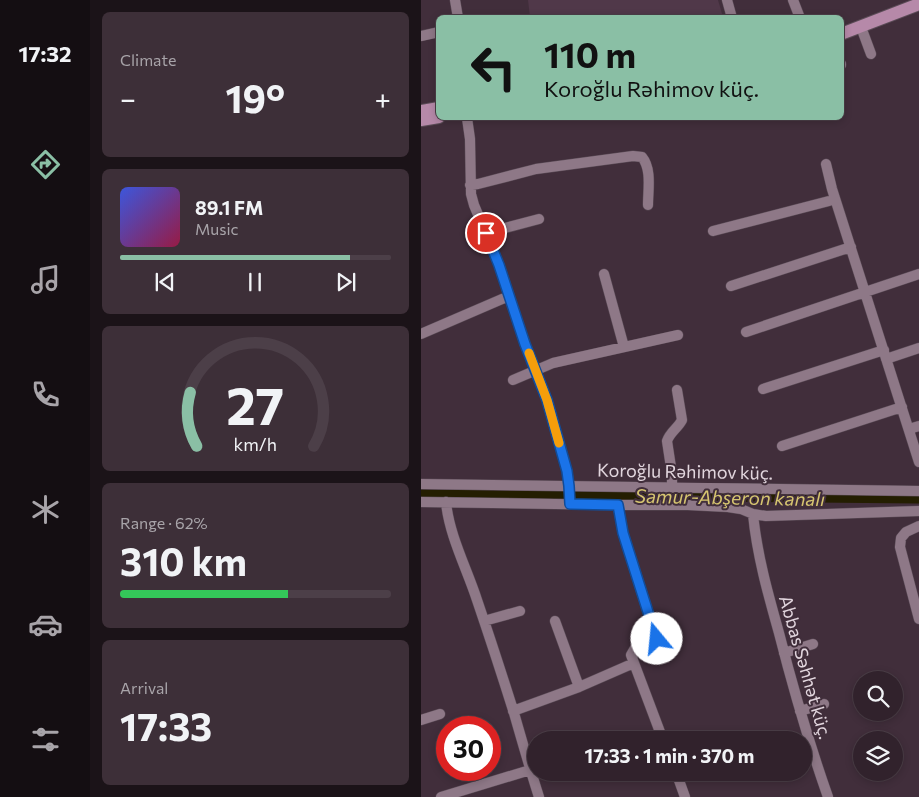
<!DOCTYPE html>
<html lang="en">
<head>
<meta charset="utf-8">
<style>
	:root { --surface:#31222c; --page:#3d2f38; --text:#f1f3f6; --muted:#a8a4a9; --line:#4c3f48; --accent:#8abfa5 }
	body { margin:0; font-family:Commissioner,sans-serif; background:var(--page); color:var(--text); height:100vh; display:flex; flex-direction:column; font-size:19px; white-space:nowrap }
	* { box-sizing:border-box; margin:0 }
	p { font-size:16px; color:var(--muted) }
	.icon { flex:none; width:28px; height:28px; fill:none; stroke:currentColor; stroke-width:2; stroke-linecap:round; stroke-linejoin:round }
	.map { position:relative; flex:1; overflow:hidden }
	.details { display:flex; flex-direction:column; gap:12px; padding:12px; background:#1b1318; width:331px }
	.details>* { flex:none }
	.hud { position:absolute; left:15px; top:15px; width:408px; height:105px; border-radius:8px; box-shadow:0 2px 8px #0003,0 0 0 1px var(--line); background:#8abfa5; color:#111; overflow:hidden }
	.tools { position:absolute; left:432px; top:671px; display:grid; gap:10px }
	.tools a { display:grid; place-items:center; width:50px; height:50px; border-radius:50%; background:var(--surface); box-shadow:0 2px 8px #0003,0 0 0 1px var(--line); font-size:25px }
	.speed { position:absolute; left:15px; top:716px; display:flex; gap:10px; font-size:25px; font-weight:700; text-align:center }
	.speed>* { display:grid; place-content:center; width:65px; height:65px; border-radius:50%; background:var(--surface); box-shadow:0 2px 8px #0003,0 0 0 1px var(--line); line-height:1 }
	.speed .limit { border:8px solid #d22; background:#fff; color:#111 }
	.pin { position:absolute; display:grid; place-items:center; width:42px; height:42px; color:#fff; margin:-21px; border:2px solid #fff; border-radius:50%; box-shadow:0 1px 5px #0007 }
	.me { position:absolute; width:55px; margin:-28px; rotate:343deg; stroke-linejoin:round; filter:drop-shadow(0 0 4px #0008) }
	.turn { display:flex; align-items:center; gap:18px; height:105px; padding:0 25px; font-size:22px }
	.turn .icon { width:65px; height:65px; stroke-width:2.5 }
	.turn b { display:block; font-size:35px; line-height:42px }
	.big { font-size:38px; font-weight:700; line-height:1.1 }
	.details .card { flex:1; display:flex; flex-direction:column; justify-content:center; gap:8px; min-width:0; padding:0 18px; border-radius:8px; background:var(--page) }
	.details .dial { align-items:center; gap:0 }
	.dial svg { height:130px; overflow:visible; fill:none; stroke:var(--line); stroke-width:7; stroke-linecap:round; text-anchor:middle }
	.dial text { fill:var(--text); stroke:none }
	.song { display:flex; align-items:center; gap:15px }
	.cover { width:60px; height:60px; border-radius:8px; background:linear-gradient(135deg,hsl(230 70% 55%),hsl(340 70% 35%)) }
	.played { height:5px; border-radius:2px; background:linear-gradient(90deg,var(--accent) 85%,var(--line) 85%) }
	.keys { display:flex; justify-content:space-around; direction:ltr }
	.heat { display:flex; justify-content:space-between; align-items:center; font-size:28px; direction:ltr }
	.charge { height:8px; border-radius:4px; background:linear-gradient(90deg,#34c759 62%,var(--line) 0) }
	.trip { position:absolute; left:106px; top:731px; width:285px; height:50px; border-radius:25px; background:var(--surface); box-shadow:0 2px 8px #0003,0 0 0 1px var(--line); font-weight:700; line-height:50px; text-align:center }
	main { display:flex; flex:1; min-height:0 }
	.tabs { display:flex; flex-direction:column; width:90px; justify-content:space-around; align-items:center; background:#140e12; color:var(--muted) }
	.tabs .icon { width:35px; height:35px }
	.tabs .selected { color:var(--accent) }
	.tabs b { font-size:22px; color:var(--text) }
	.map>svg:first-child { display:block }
	.built { fill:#503849 }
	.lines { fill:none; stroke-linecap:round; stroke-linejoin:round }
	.canal { stroke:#241e01; stroke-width:9 }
	.minor-casing { stroke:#5b4c57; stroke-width:11 }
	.primary-casing { stroke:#5b4c57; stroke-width:14 }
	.minor { stroke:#8e7887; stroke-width:10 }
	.primary { stroke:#b689a9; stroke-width:12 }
	.route-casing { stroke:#114b97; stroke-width:12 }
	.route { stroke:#1a73e8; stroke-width:9 }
	.slow { stroke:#f59e0b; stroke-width:9 }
	.labels { text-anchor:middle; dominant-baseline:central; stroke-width:4; stroke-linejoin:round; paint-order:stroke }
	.street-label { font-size:18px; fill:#e2d6de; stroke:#412e3b }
	.water-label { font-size:19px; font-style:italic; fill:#d6c570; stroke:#412e3b }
</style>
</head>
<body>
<main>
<nav class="tabs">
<b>17:32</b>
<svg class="icon selected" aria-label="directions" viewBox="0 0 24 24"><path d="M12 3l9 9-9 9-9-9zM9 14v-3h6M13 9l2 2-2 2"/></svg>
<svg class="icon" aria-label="music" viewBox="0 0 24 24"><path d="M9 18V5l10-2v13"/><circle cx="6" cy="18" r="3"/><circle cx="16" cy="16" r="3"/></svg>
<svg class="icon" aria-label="phone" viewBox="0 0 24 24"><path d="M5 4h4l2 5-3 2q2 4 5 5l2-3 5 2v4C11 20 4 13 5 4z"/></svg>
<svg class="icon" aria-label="climate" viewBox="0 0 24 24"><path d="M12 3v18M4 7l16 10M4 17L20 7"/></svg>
<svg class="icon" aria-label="car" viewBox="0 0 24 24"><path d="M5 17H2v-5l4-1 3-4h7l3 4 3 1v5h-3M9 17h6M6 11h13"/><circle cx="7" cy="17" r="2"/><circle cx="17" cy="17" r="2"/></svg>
<svg class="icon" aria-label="filters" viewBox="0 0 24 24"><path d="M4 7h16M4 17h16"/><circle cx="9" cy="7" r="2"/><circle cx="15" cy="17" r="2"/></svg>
</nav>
<section class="details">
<div class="card"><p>Climate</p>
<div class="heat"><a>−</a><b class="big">19°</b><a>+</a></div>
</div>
<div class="card">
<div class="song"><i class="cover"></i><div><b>89.1 FM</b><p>Music</p></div></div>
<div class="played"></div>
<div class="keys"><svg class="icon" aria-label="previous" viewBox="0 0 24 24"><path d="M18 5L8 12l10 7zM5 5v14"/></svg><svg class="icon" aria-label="pause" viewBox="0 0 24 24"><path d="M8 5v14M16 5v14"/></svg><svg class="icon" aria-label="next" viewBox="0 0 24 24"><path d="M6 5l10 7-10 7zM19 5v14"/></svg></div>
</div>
<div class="card dial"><svg viewBox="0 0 100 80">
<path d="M14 69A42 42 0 1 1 86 69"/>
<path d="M14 69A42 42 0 0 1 10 36" stroke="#8abfa5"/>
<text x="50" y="56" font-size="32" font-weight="700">27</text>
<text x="50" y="72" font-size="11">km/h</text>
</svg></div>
<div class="card"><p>Range · 62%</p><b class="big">310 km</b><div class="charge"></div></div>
<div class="card"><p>Arrival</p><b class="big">17:33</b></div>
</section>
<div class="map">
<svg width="498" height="797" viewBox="0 0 498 797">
	<rect width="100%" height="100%" fill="#412e3b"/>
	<!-- built -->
	<path class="built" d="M107,0H297L302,17H109Z"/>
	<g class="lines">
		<!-- canal -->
		<path class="canal" d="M0,494L498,499"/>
		<!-- minor casing -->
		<g class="minor-casing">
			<path id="minor" d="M34,0L37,18
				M306,0L311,18
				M372,0L379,18
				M440,27L450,54
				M0,36L18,32
				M420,64V65
				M46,118L49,139L50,194L53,205L78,265L104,344L126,400L146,471L148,486L149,504
				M405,164L411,189L498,462
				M49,185L57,184L115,169L212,156L221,157C231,169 227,190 227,205
				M292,231L408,201
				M65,233L118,219
				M183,274L203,347
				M310,286L430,247
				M325,332L498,274
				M0,334L88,296
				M465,359L498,348
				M92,380L132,363L257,335
				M342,389L463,350
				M488,429L498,426
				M361,446L481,407
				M0,484L498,491
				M251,487V474L246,441C249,432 257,428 261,420L256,390
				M0,502L197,505H267L307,507L320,509L332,514L345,516L498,511
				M25,502C28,535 46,569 56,600C69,638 81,675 93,713C101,741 109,769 118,797
				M197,505L202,533L233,631L238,637L214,648L210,655L242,740
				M332,514C336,555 347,594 358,633C372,688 388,743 407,797
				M498,526L485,532L480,538L479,547L498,619
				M63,621L99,611
				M134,621L158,687
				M363,653L392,644
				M92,711L158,687L213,663
				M379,711L403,704
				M0,720L19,714
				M255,772L264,797
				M20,797L109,770"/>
		</g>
		<!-- primary casing -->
		<g class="primary-casing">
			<path id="primary" d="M420,34L498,4
				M0,111L18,108
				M0,120L18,117"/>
		</g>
		<!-- minor -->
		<use href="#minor" class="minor"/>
		<!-- primary -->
		<use href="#primary" class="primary"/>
	</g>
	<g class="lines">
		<!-- route casing -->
		<g class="route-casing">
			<path id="route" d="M65,233L78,265L104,344L126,400L146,471L148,486L149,504L197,505L202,533L233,631L238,637L236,639"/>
		</g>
		<!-- route -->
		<use href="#route" class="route"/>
		<!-- slow -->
		<path class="slow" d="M108,353L126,400L138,443"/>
	</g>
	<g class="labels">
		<!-- street labels -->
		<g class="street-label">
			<text transform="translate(264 471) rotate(1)">Koroğlu Rəhimov küç.</text>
			<text transform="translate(385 667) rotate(74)">Abbas Səhhət küç.</text>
		</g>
		<!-- water labels -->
		<g class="water-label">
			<text transform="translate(309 497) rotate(1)">Samur-Abşeron kanalı</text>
		</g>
	</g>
</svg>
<div class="tools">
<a><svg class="icon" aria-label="search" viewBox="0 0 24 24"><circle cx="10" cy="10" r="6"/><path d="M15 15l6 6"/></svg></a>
<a><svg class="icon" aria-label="layers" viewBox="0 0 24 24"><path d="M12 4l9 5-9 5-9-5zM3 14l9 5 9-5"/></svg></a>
</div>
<div class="speed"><div class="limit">30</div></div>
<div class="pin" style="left:65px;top:233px;background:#d93025"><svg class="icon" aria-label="arrive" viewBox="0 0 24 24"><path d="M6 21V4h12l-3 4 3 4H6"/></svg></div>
<svg class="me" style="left:236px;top:639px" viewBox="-20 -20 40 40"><circle r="19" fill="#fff"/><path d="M0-13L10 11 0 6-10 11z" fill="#1a73e8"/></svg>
<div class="trip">17:33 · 1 min · 370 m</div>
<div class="hud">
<div class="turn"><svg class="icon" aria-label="left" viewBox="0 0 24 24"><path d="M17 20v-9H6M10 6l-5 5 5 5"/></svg><div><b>110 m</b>Koroğlu Rəhimov küç.</div></div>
</div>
</div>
</main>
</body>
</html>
